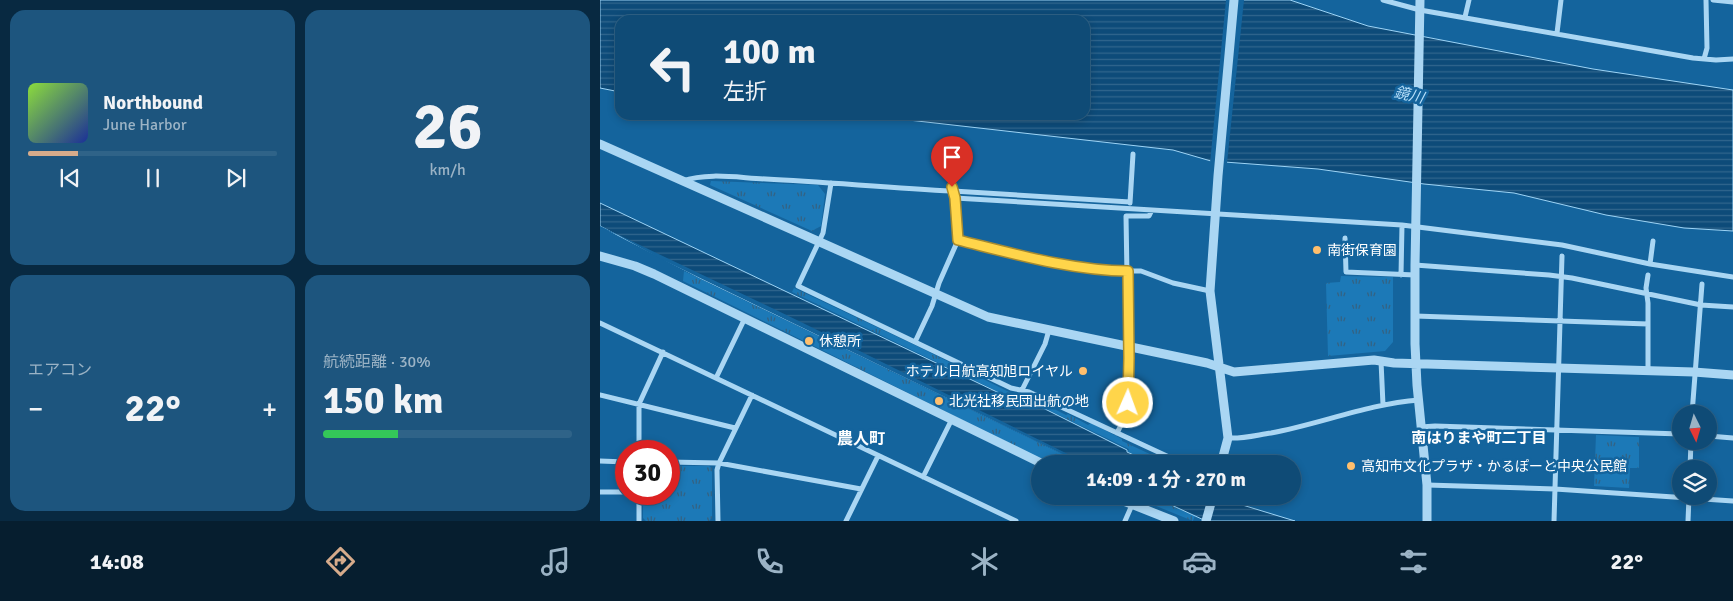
<!DOCTYPE html>
<html lang="ja">
<head>
<meta charset="utf-8">
<style>
	:root { --surface:#0f4b76; --page:#1d557e; --text:#f1f3f6; --muted:#9bb3c5; --line:#2f6388; --accent:#d6ab8b }
	body { margin:0; font-family:Signika,"Noto Sans JP",sans-serif; background:var(--page); color:var(--text); height:100vh; display:flex; flex-direction:column; font-size:19px; white-space:nowrap }
	* { box-sizing:border-box; margin:0 }
	p { font-size:16px; color:var(--muted) }
	.icon { flex:none; width:28px; height:28px; fill:none; stroke:currentColor; stroke-width:2; stroke-linecap:round; stroke-linejoin:round }
	.map { position:relative; flex:1; overflow:hidden }
	.details { display:flex; flex-direction:column; gap:10px; padding:10px; background:#082941; width:600px }
	.details>* { flex:none }
	.guide { position:absolute; left:15px; top:15px; width:475px; height:105px; border-radius:15px; box-shadow:0 2px 8px #0003,0 0 0 1px var(--line); background:#0f4b76; color:var(--text); overflow:hidden }
	.needle { width:32px; rotate:175deg }
	.controls { position:absolute; left:1072px; top:405px; display:grid; gap:10px }
	.controls a { display:grid; place-items:center; width:45px; height:45px; border-radius:50%; background:var(--surface); box-shadow:0 2px 8px #0003,0 0 0 1px var(--line); font-size:25px }
	.speed { position:absolute; left:15px; top:440px; display:flex; gap:10px; font-size:25px; font-weight:700; text-align:center }
	.speed>* { display:grid; place-content:center; width:65px; height:65px; border-radius:50%; background:var(--surface); box-shadow:0 2px 8px #0003,0 0 0 1px var(--line); line-height:1 }
	.speed .limit { border:8px solid #d22; background:#fff; color:#111 }
	.pin { position:absolute; display:grid; place-items:center; width:42px; height:42px; color:#fff; margin:-51px -21px; border-radius:50% 50% 50% 0; rotate:-45deg; box-shadow:0 0 5px #0007 }
	.pin .icon { rotate:45deg }
	.me { position:absolute; width:55px; margin:-28px; rotate:2deg; stroke-linejoin:round; filter:drop-shadow(0 0 4px #0008) }
	.turn { display:flex; align-items:center; gap:18px; height:105px; padding:0 25px; font-size:22px }
	.turn .icon { width:65px; height:65px; stroke-width:2.5 }
	.turn b { display:block; font-size:35px; line-height:42px }
	.big { font-size:38px; font-weight:700; line-height:1.1 }
	.details .widget { flex:1; display:flex; flex-direction:column; justify-content:center; gap:8px; min-width:0; padding:0 18px; border-radius:15px; background:var(--page) }
	.details .dial { align-items:center; gap:0 }
	.dial b { font-size:65px; line-height:1 }
	.song { display:flex; align-items:center; gap:15px }
	.cover { width:60px; height:60px; border-radius:8px; background:linear-gradient(135deg,hsl(90 70% 55%),hsl(230 70% 35%)) }
	.played { height:5px; border-radius:2px; background:linear-gradient(90deg,var(--accent) 20%,var(--line) 20%) }
	.keys { display:flex; justify-content:space-around; direction:ltr }
	.heat { display:flex; justify-content:space-between; align-items:center; font-size:28px; direction:ltr }
	.charge { height:8px; border-radius:4px; background:linear-gradient(90deg,#34c759 30%,var(--line) 0) }
	.details .tiles { flex:1; display:grid; gap:10px; grid-template-columns:repeat(2,1fr) }
	.trip { position:absolute; left:431px; top:455px; width:270px; height:50px; border-radius:25px; background:var(--surface); box-shadow:0 2px 8px #0003,0 0 0 1px var(--line); font-weight:700; line-height:50px; text-align:center }
	.dock { display:flex; height:80px; justify-content:space-around; align-items:center; background:#061e2f; color:var(--muted) }
	.dock .icon { width:35px; height:35px }
	.dock .active { color:var(--accent) }
	.dock b { font-size:22px; color:var(--text) }
	main { display:flex; flex:1; min-height:0 }
	.map>svg:first-child { display:block }
	.grass { fill:url(#grass-tufts) }
	.water { fill:url(#water-rules); stroke:#9dd4f6 }
	.pier { fill:#14649d }
	.lines { fill:none; stroke-linecap:round; stroke-linejoin:round }
	.minor { stroke:#aad6f3; stroke-width:5 }
	.tertiary { stroke:#aad6f3; stroke-width:9 }
	.route-casing { stroke:#a68a30; stroke-width:12 }
	.route { stroke:#ffd54a; stroke-width:9 }
	.poi-dot { fill:#ffbf6d; stroke:#14649d; stroke-width:2 }
	.labels { text-anchor:middle; dominant-baseline:central; stroke-width:5; stroke-linejoin:round; paint-order:stroke }
	.poi-label { font-size:14px; fill:#fff; stroke:#14649d; text-anchor:start }
	.water-label { font-size:15px; font-style:italic; fill:#b7dffa; stroke:#14649d }
	.neighbourhood-label { font-size:15px; font-weight:bold; fill:#fff; stroke:#14649d }
	.quarter-label { font-size:16px; font-weight:bold; fill:#fff; stroke:#14649d }
</style>
</head>
<body>
<main>
<section class="details">
<div class="tiles">
<div class="widget">
<div class="song"><i class="cover"></i><div><b>Northbound</b><p>June Harbor</p></div></div>
<div class="played"></div>
<div class="keys"><svg class="icon" aria-label="previous" viewBox="0 0 24 24"><path d="M18 5L8 12l10 7zM5 5v14"/></svg><svg class="icon" aria-label="pause" viewBox="0 0 24 24"><path d="M8 5v14M16 5v14"/></svg><svg class="icon" aria-label="next" viewBox="0 0 24 24"><path d="M6 5l10 7-10 7zM19 5v14"/></svg></div>
</div>
<div class="widget dial"><b>26</b><p>km/h</p></div>
<div class="widget"><p>エアコン</p>
<div class="heat"><a>−</a><b class="big">22°</b><a>+</a></div>
</div>
<div class="widget"><p>航続距離 · 30%</p><b class="big">150 km</b><div class="charge"></div></div>
</div>
</section>
<div class="map">
<svg width="1133" height="521" viewBox="0 0 1133 521">
	<defs>
		<pattern id="grass-tufts" width="24" height="20" patternUnits="userSpaceOnUse" patternTransform="scale(1.25)"><rect width="24" height="20" fill="#1c79b7"/><path d="M3 7l-1-3M5 7V3M7 7l1-3M15 17l-1-3M17 17v-4M19 17l1-3" fill="none" stroke="#346282"/></pattern>
		<pattern id="water-rules" width="6" height="5" patternUnits="userSpaceOnUse" patternTransform="scale(1.25)"><rect width="6" height="5" fill="#0d4b79"/><path d="M0 2.5h6" fill="none" stroke="#31668d"/></pattern>
	</defs>
	<rect width="100%" height="100%" fill="#14649d"/>
	<!-- grass -->
	<path class="grass" d="M111,181L218,185L225,194L221,226L212,231L110,185Z
		M84,271L483,464H451L83,281Z
		M741,276L793,277V342L785,351L728,356L726,283L740,282Z
		M194,288L321,348L411,393H422L466,415L468,414L488,425L491,423L522,439V441L571,464H556L528,452L529,449L424,398L417,401L192,292Z
		M996,435L1039,437V468H1030L1029,488L994,486Z
		M69,466H109L112,468V518L109,521H46L43,518V494H69Z
		M527,496H551L595,516L593,521L544,501Z"/>
	<!-- water -->
	<path class="water" d="M0,0H690L768,26L993,69L1133,90V231L1084,228L1006,215L914,193L824,184L718,169L611,161L573,150L282,117L227,115H485V20H20V92L0,88Z
		M0,203L416,401L425,399L527,450V452L554,464H485L100,278L0,226Z
		M552,496H627L626,500L695,521H606Z"/>
	<!-- pier -->
	<path class="pier" d="M626,0H644L627,163H610Z
		M0,226L201,322L488,464H483L57,257L18,235L0,228Z"/>
	<g class="lines">
		<!-- minor -->
		<path class="minor" d="M783,0L820,10L1093,58L1116,60L1133,59
			M1113,0L1133,2
			M865,17L869,0
			M957,33L961,0
			M1104,59L1107,48L1106,0
			M354,144L353,191L530,202
			M82,181C109,172 139,178 166,179C228,182 290,188 353,191L355,198L802,225L962,245L1050,264L1133,277
			M231,183L223,233L198,286L411,388L429,392L584,464
			M530,203L533,154
			M745,238L746,272L815,275
			M358,240L430,258L468,265L516,271H541L573,283L610,291
			M1050,264L1053,241
			M815,265L949,275L972,278L1101,305L1133,307
			M801,275L802,225
			M815,316L1048,324
			M0,323L416,521
			M315,342L332,306L339,283L358,240L355,198
			M781,361L783,405
			M1048,370V303L1046,288L1048,275
			M116,378L145,318
			M422,390L445,344L449,330
			M0,395L135,428
			M1092,414L1102,284
			M821,427L835,426L1081,434
			M517,433C524,421 528,409 529,395L526,216H549L552,210
			M1109,436L1133,438
			M628,438C643,439 657,435 671,433C720,424 768,404 819,400
			M39,451V404L63,352
			M0,461L26,462
			M69,462L119,463L261,489
			M1090,469L1091,441
			M323,477L352,419
			M827,485L955,489L1133,501
			M0,492H26
			M39,521V494
			M118,521L117,470L119,463L152,395
			M246,521L278,456
			M525,521L532,505
			M954,521L962,256
			M1088,521L1089,497"/>
		<!-- tertiary -->
		<path class="tertiary" d="M820,0L815,265V344L817,385L827,485V521
			M0,144L388,317L607,363L634,372L774,360L794,363L1094,372L1133,375
			M0,256L35,266L54,274L443,464
			M621,464L628,438L610,291L618,176L634,0
			M511,496L574,521
			M606,521L613,496"/>
	</g>
	<g class="lines">
		<!-- route casing -->
		<g class="route-casing">
			<path id="route" d="M352,187L355,198L358,240C411,253 473,271 528,271L529,358L528,403"/>
		</g>
		<!-- route -->
		<use href="#route" class="route"/>
	</g>
	<!-- markers -->
	<g class="poi-dot">
		<circle cx="717" cy="250" r="5"/>
		<circle cx="209" cy="341" r="5"/>
		<circle cx="483" cy="371" r="5"/>
		<circle cx="339" cy="401" r="5"/>
		<circle cx="751" cy="466" r="5"/>
	</g>
	<g class="labels">
		<!-- poi labels -->
		<g class="poi-label">
			<text x="727" y="250">南街保育園</text>
			<text x="219" y="341">休憩所</text>
			<text x="473" y="371" text-anchor="end">ホテル日航高知旭ロイヤル</text>
			<text x="349" y="401">北光社移民団出航の地</text>
			<text x="761" y="466">高知市文化プラザ・かるぽーと中央公民館</text>
		</g>
		<!-- water labels -->
		<g class="water-label">
			<text transform="translate(809 95) rotate(13)">鏡川</text>
		</g>
		<!-- neighbourhood labels -->
		<g class="neighbourhood-label">
			<text x="879" y="438">南はりまや町二丁目</text>
		</g>
		<!-- quarter labels -->
		<g class="quarter-label">
			<text x="261" y="439">農人町</text>
		</g>
	</g>
</svg>
<div class="controls">
<a><svg class="needle" viewBox="-14 -14 28 28"><path d="M0-13l5 13h-10z" fill="#e53935"/><path d="M0 13l5-13h-10z" fill="#9bb3c5"/></svg></a>
<a><svg class="icon" aria-label="layers" viewBox="0 0 24 24"><path d="M12 4l9 5-9 5-9-5zM3 14l9 5 9-5"/></svg></a>
</div>
<div class="speed"><div class="limit">30</div></div>
<div class="pin" style="left:352px;top:187px;background:#d93025"><svg class="icon" aria-label="arrive" viewBox="0 0 24 24"><path d="M6 21V4h12l-3 4 3 4H6"/></svg></div>
<svg class="me" style="left:528px;top:403px" viewBox="-20 -20 40 40"><circle r="17" fill="#ffd54a" stroke="#fff" stroke-width="3"/><path d="M0-11L8 9 0 5-8 9z" fill="#fff"/></svg>
<div class="trip">14:09 · 1 分 · 270 m</div>
<div class="guide">
<div class="turn"><svg class="icon" aria-label="left" viewBox="0 0 24 24"><path d="M17 20v-9H6M10 6l-5 5 5 5"/></svg><div><b>100 m</b>左折</div></div>
</div>
</div>
</main>
<nav class="dock">
<b>14:08</b>
<svg class="icon active" aria-label="directions" viewBox="0 0 24 24"><path d="M12 3l9 9-9 9-9-9zM9 14v-3h6M13 9l2 2-2 2"/></svg>
<svg class="icon" aria-label="music" viewBox="0 0 24 24"><path d="M9 18V5l10-2v13"/><circle cx="6" cy="18" r="3"/><circle cx="16" cy="16" r="3"/></svg>
<svg class="icon" aria-label="phone" viewBox="0 0 24 24"><path d="M5 4h4l2 5-3 2q2 4 5 5l2-3 5 2v4C11 20 4 13 5 4z"/></svg>
<svg class="icon" aria-label="climate" viewBox="0 0 24 24"><path d="M12 3v18M4 7l16 10M4 17L20 7"/></svg>
<svg class="icon" aria-label="car" viewBox="0 0 24 24"><path d="M5 17H2v-5l4-1 3-4h7l3 4 3 1v5h-3M9 17h6M6 11h13"/><circle cx="7" cy="17" r="2"/><circle cx="17" cy="17" r="2"/></svg>
<svg class="icon" aria-label="filters" viewBox="0 0 24 24"><path d="M4 7h16M4 17h16"/><circle cx="9" cy="7" r="2"/><circle cx="15" cy="17" r="2"/></svg>
<b>22°</b>
</nav>
</body>
</html>
